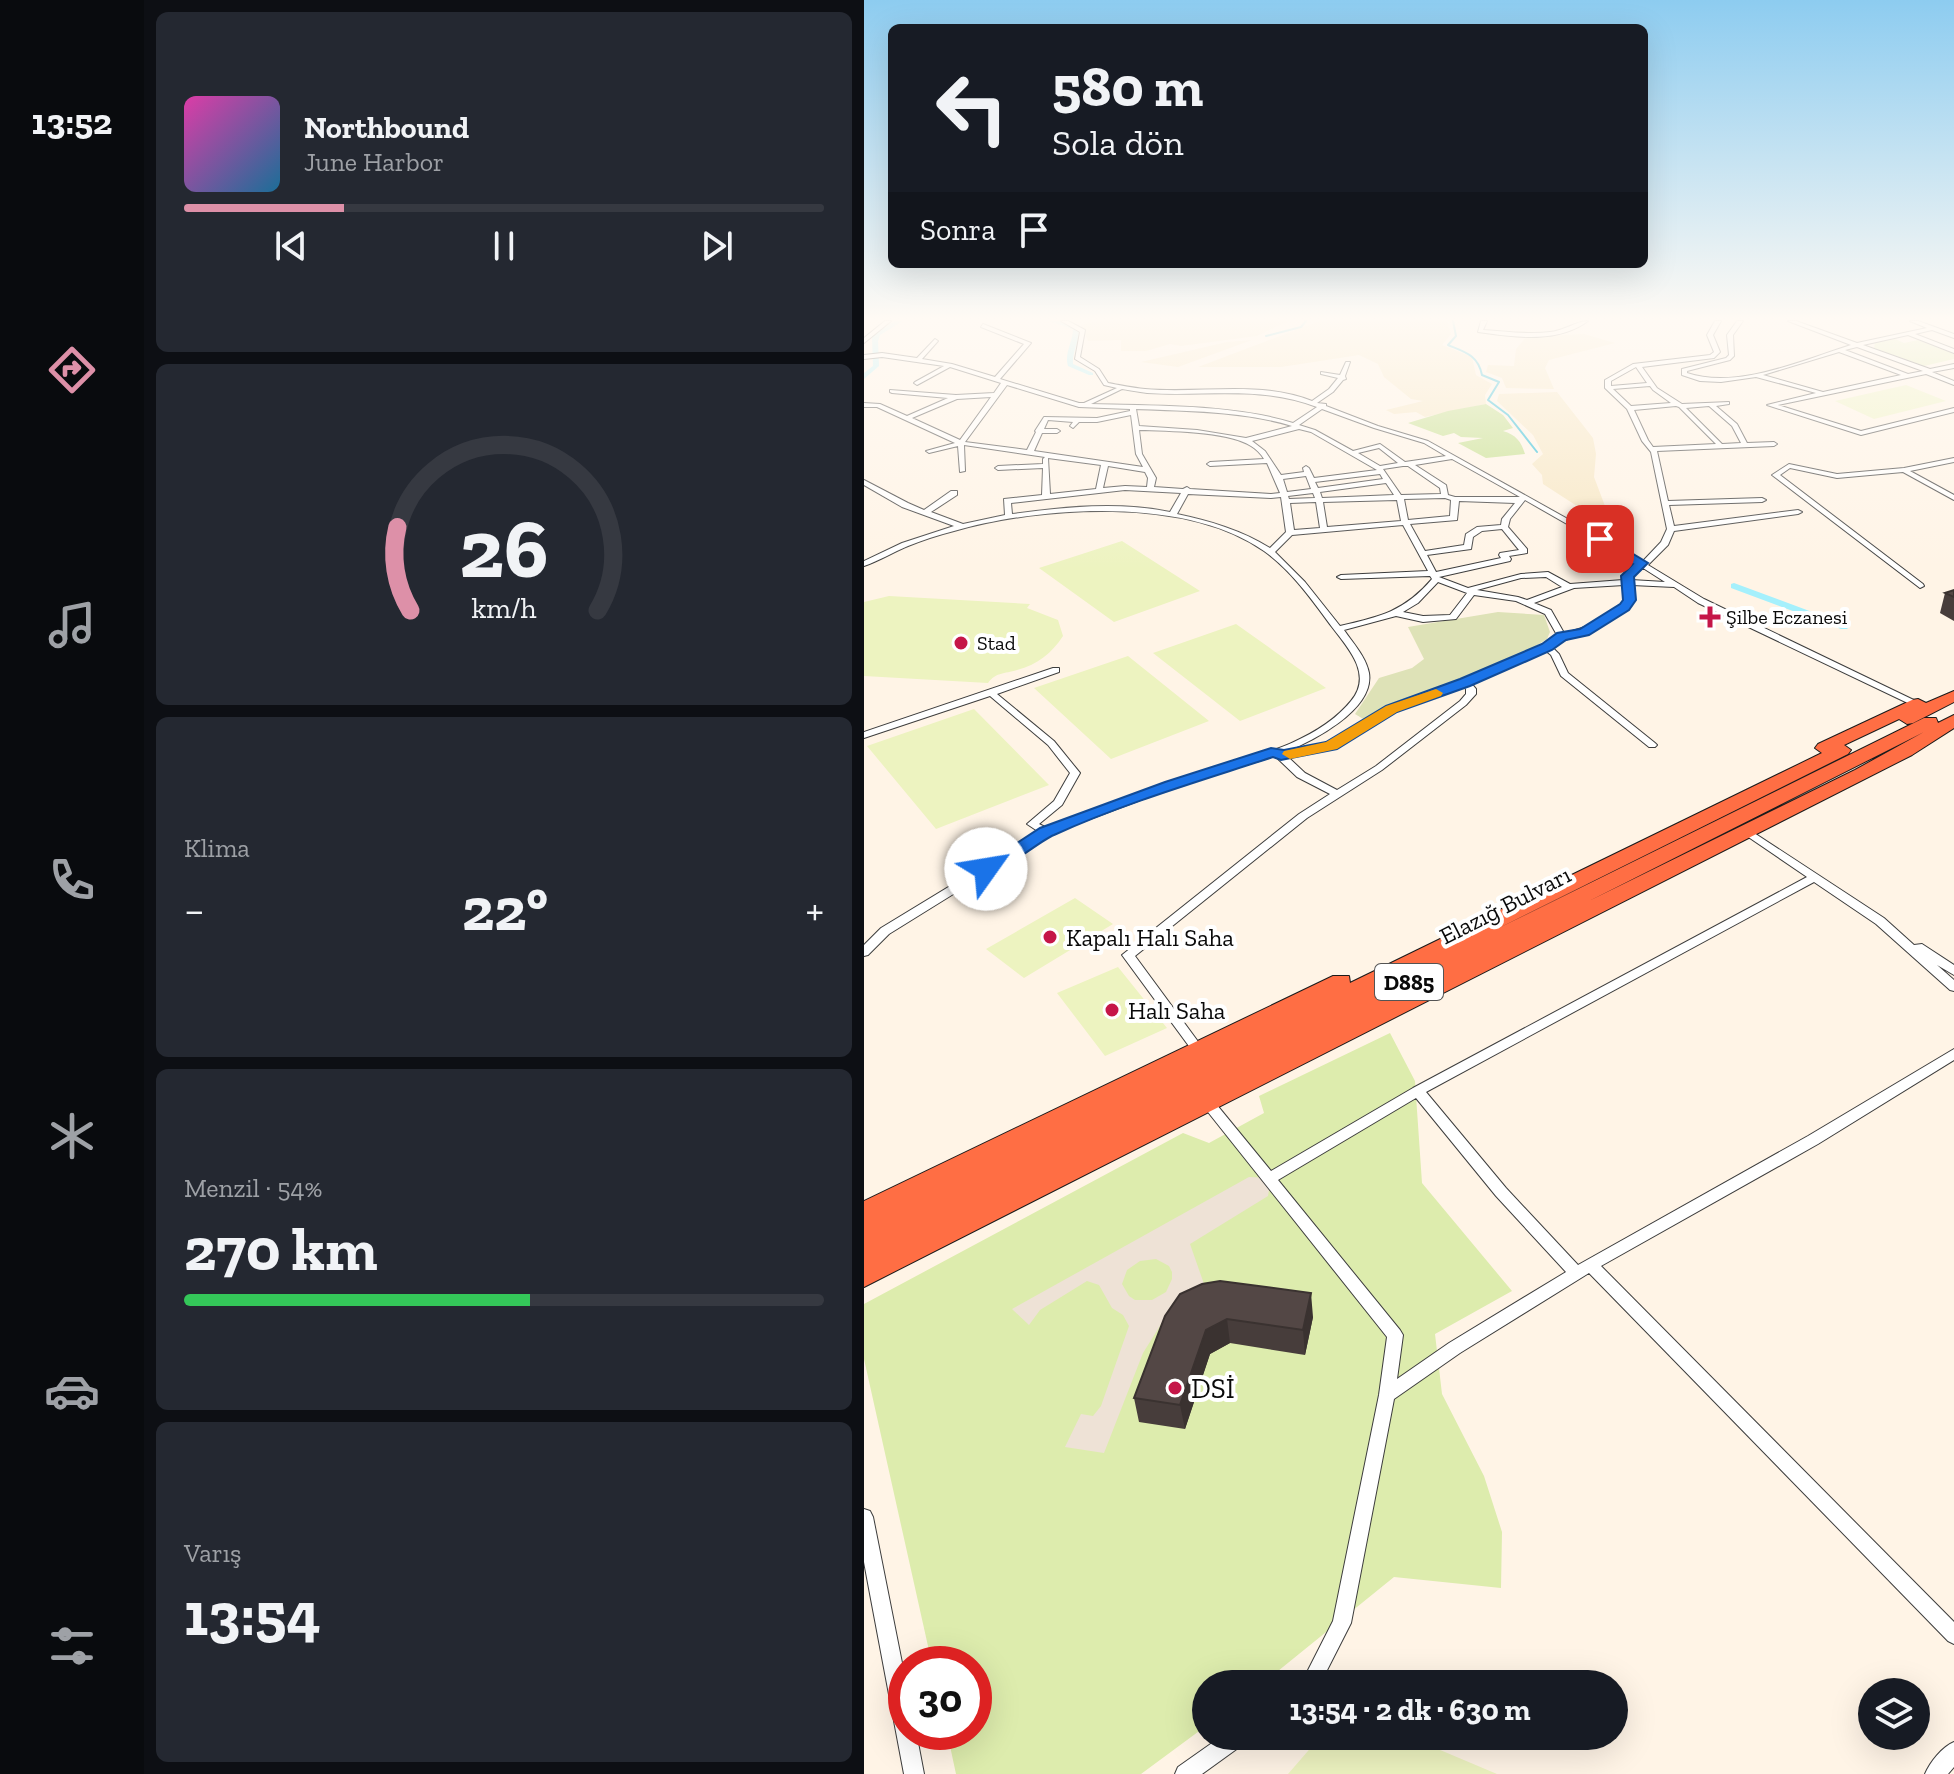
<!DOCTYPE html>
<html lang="tr">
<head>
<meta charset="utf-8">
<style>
	:root { --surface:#171b24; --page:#242831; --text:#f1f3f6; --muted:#9ea1a6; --line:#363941; --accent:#dd90a8 }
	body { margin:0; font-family:"Zilla Slab",serif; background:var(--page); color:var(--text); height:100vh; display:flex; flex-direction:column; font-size:30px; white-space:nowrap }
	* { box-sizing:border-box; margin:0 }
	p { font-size:26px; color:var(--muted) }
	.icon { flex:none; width:44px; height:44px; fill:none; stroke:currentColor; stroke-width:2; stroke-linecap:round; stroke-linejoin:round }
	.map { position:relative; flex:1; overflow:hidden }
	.sheet { display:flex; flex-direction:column; gap:12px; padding:12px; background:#0d0f14; width:720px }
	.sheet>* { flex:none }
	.guide { position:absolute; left:24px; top:24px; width:760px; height:244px; border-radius:12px; box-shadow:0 8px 32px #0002; background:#171b24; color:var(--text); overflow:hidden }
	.fabs { position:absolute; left:994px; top:1678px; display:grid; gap:16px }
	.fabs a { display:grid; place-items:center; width:72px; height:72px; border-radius:50%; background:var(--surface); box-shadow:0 8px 32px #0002; font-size:40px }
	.speed { position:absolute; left:24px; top:1646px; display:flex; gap:16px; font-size:40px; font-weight:700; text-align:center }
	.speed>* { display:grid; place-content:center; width:104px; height:104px; border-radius:50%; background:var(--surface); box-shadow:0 8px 32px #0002; line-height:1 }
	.speed .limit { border:12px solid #d22; background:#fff; color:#111 }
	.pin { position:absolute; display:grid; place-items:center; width:68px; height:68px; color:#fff; margin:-34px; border-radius:16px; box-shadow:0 4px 12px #0006 }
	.me { position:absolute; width:88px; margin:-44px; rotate:58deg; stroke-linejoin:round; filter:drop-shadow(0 0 6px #0008) }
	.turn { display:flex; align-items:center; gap:28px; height:168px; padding:0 32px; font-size:36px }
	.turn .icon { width:104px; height:104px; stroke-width:2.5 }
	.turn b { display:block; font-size:56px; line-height:68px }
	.then { display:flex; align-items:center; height:76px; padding:0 32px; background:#0003; gap:16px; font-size:30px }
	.big { font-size:60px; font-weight:700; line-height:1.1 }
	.sheet .card { flex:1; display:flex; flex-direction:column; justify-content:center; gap:12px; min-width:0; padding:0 28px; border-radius:12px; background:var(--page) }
	.sheet .dial { align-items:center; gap:0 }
	.dial svg { height:208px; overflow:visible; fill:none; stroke:var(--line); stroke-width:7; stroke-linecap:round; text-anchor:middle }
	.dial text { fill:var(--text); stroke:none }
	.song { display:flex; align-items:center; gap:24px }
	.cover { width:96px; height:96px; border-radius:12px; background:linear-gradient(135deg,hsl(320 70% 55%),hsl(200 70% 35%)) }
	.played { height:8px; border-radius:4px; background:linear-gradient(90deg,var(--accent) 25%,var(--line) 25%) }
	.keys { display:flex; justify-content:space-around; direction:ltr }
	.heat { display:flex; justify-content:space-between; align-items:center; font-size:44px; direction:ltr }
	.charge { height:12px; border-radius:6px; background:linear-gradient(90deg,#34c759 54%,var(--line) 0) }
	.trip { position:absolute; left:328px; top:1670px; width:436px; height:80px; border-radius:40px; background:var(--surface); box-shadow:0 8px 32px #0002; font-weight:700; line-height:80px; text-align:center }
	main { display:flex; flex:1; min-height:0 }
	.menu { display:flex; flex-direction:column; width:144px; justify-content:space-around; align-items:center; background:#090b0e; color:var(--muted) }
	.menu .icon { width:56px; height:56px }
	.menu .current { color:var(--accent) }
	.menu b { font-size:36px; color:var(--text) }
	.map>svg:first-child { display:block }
	.farmland { fill:#f7e7c4 }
	.green { fill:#ddecad }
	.forest { fill:#c4df8b }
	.cemetery { fill:#dee2b7 }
	.pitch { fill:#edf3c0 }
	.plaza { fill:#eee2d6; fill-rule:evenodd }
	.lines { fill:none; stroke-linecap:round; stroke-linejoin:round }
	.stream { stroke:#26bcda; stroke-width:2 }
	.canal { fill:#a5f0fc; fill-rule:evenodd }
	.street-casing { stroke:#3d3d3d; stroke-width:2 }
	.highway-casing { stroke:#1b1b1b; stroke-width:2 }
	.street { fill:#fff; fill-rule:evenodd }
	.highway { fill:#ff6e44; fill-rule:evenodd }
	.wall { fill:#473d3b }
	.shaded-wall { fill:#3a3230 }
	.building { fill:#534745; stroke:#3a3230; stroke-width:2 }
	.route { fill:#1a73e8; stroke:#114b97; stroke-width:2 }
	.slow { fill:#f59e0b }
	.poi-dot { fill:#c51648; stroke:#fff; stroke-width:3 }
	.labels { text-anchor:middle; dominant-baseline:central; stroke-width:8; stroke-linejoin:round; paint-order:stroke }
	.far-poi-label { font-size:20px; fill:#0a0a0a; stroke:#fff; text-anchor:start }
	.shield { fill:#fff; stroke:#545454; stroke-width:2 }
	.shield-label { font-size:22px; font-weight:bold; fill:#0a0a0a }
	.street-label { font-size:24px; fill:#0a0a0a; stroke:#fff }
	.poi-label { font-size:24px; fill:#0a0a0a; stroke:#fff; text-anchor:start }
	.near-poi-label { font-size:28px; fill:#0a0a0a; stroke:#fff; text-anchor:start }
</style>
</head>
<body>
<main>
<nav class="menu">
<b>13:52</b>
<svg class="icon current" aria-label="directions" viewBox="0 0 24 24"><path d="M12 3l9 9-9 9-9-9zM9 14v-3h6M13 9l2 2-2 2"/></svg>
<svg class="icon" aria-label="music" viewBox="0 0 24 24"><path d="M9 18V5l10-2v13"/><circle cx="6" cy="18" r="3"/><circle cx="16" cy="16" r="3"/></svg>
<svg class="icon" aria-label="phone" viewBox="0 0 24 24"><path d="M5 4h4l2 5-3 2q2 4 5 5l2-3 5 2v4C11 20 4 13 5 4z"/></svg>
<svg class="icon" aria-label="climate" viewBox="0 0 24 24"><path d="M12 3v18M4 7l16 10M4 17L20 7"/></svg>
<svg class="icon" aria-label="car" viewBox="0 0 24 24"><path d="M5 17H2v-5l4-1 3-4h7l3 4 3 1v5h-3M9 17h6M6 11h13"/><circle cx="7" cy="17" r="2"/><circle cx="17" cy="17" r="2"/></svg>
<svg class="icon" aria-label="filters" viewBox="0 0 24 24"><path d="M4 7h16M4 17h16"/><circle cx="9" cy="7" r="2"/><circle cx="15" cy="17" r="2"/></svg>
</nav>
<section class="sheet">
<div class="card">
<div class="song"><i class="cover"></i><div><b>Northbound</b><p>June Harbor</p></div></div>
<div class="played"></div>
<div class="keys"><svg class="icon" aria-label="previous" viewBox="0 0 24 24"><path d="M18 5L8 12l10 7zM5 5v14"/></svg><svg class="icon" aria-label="pause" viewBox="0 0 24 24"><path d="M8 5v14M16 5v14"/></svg><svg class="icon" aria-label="next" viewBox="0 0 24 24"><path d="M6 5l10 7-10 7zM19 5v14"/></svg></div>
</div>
<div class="card dial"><svg viewBox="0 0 100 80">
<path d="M14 69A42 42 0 1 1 86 69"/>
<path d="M14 69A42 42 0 0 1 9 37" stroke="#dd90a8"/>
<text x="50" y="56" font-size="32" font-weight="700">26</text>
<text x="50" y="72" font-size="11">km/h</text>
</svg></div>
<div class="card"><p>Klima</p>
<div class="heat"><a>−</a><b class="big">22°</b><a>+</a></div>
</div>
<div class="card"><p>Menzil · 54%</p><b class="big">270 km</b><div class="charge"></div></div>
<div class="card"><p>Varış</p><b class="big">13:54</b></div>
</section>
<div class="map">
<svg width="1090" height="1774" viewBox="0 0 1090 1774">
	<rect width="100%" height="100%" fill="#fff4e6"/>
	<!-- farmland -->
	<path class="farmland" d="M234,321H424L393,336L317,346L306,344L282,351H257V340L224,341L217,325Z
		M456,321H583L587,334L578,345L608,357L612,375L628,384L621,395L622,404L561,417L552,412L530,414L522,410L559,401L547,399L520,377L514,364L495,355L417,367H334Z
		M720,334L751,343L685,360L681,368L690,389L642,388L638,378L622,372L624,365L650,366L652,349L662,337Z
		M388,340L314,367L277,362L363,342Z
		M693,392L729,438L732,454L730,477L741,506L716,508L679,484L678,475L668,464L679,454L669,435L633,401L635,394Z"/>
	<!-- green -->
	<path class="green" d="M1031,339L1040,343L1054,340L1090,354V359L1060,366L1010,348L1011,343Z
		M526,1033L551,1081L558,1183L648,1291L571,1334L578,1394L620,1476L638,1532L637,1588L530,1577L398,1684H342V1726L277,1774H92L83,1732H110V1664H68L0,1359V1304L319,1133L345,1143L400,1113L395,1096Z"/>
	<!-- forest -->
	<path class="forest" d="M622,404L639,415L649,428L639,431C652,435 657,441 661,454L622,458L594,443L619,438L597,437L590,433L579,436L544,423L584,411Z"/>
	<!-- cemetery -->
	<path class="cemetery" d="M634,612L680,615L686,632L683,639L662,652L501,720L491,714L515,678L548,668L560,659L544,627Z"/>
	<!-- pitch -->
	<path class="pitch" d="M1042,385L1082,401L1010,419L971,401Z
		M258,541L336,591L250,622L175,568Z
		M25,596L166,604L163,608L194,620L199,636C188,653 173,665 153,670C140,674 132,672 124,683L0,676V602Z
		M372,624L462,688L376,721L289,653Z
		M264,656L345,721L247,759L170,688Z
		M110,709L185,785L72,829L3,746Z
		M211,898L249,924L160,978L122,949Z
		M254,967L303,1028L241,1056L193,993Z
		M457,1736H543L633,1774H424Z"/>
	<!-- plaza -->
	<path class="plaza" d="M385,1177L407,1178L404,1196L326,1244L340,1284L299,1321L279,1353L240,1453L201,1447L217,1414L229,1416L237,1406L265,1326L259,1315L248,1308L235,1285L223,1281L176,1310L165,1325L148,1309ZM292,1259L305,1266L308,1272V1279L302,1292L288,1300H271L265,1296L258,1284L263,1270L276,1261Z"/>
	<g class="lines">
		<!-- stream -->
		<path class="stream" d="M589,321L592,336L584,345C601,352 614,355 618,375L635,382L624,400L644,415L673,452
			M402,336L437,327L442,321"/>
		<!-- canal -->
		<path class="canal" d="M31,321H39L16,335L14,341L15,366L0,379V373L9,366L8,337L16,329Z
			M185,321H195L214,327C217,339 208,351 209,364L229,373V375H225L204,366C200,353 209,342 209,329Z
			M870,583L983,625L985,627L983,629H977L867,588V584Z"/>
		<!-- street casing -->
		<g class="street-casing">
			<path id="street" d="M21,321H27L0,343V338Z
				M197,321H204L221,330L216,357L235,369L244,383C256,385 269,388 281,389C337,394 394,380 448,401L465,389L474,378L457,374V372L476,375L482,362H486L481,376L482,379L479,380L469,392L453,403L462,404V406L514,426L564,441L779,561L797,542L803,529L787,452L778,441L763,409L741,388V380L769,364L846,355L850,352L843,335L851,321H857L849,335L856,352L850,358L778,367L793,388L818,404L865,402V404L852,406L873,424L883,443L910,442L913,444L910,446L793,451L804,501L898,498L902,500L898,502L805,505L810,526L934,510L938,512L934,514L810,531L804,545L784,565L840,599L1058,704L1056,706H1050L834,603L810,587L768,585L770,600C757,615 741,625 723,632C710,637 700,639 688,647L695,654L704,673L791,743L793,745L791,747H785L697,676L687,655L682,651L607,683L612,689V694L602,705L518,770L443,818L271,956L338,1047L340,1050L338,1053H330L258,955L435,814L466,794L433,777L411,756L311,787L186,834L25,934L4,955L0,956V945L17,928L175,832L163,824L190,801L206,773L184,745L126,696L0,738V732L189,668H195V672L133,694L190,741L216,773L198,805L175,824L183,828C224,812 265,796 307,782C365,762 447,750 487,701C509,675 485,649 468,627C448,600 428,571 400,551C322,496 178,506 90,531C74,535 59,540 44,546C29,552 15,561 0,566V561L38,543L90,526L38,507L0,485V480L44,503L60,510L87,491H93V495L67,512L99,524L141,515L140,499L178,495L179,468L134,470L131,468L134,466L179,464V459L181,457L100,445L101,471L96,472L94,446L65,453L62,451L91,443L13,407H0V403L16,404L43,416L84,398L28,393L26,392V390L92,395L130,393L137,383L86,367L53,385L50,383L51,382L80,366L18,357L0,359V355L18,353L53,358L71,339L74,341L58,359L88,364L131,377L160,344L117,327L119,324L167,343L136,379L215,403H220L253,388L240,385L231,371L211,359L216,332ZM772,367L783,383L747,386V381ZM143,385L215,407L266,409V411L233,418L180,417L171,431L172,432L163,450L101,442ZM786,386L789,390L807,403L767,406L749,389ZM258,389C265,390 274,392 283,393C341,397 396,385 453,407L429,423C369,404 290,406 227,404ZM127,397L96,440L48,418L93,399ZM812,406L815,407L852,444L789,447L784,440L770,410ZM845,406L868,426L877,443L858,444L822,408ZM272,409C324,411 378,411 428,426L382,438L333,430L275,426ZM458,409L510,428L560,443L582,456L541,462L516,444L489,451L451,430L435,425ZM267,415L272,454L279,467L170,451L178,433H193L196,431L193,429H180L184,420L209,422L206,426L209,428L215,422H233ZM435,429L447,432L513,470L450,478L445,468L442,466L439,468L440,472L417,475L401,451L388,441ZM275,430C303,431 364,431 387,446C392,449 397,454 400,459L346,462L343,464L346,466L403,463L416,493L407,494L326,489L323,487L319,489L290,487L292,478L278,454ZM515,448L534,463L516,466L494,453ZM184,458L237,465L232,489L186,494ZM588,459L656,497H591L584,495L582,485L551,465ZM244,466L281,472L284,478L283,487L261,486L239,488ZM539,466H544L576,488L577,494L537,495L519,469ZM516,474L519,479L454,488L451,482ZM442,476L447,489L423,492L419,479ZM522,483L530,495L458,498L456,492ZM261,490L317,493L306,512C255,501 200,507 148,514L147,503ZM449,493L451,498L425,499L424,496ZM324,494L407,498L417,497L422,532L406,548C377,530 346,521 313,514ZM581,498L587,500L586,516L544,520L540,499ZM533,500L537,521L463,527L459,502ZM661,500L759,556L774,565L760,574L759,580L706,584L684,572L657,574L604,588L575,577L646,561L647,559L645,556L663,553V549L644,527L646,519ZM595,501L651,503L638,519L637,525L613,527L602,534L600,545L561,551L546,524L593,520ZM452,502L456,528L430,530L426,503ZM539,525L564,571L477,575L473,577L477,579L566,576L568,579C541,611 516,617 476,626L441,582L411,552L428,535ZM638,529L655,550L636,553L635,555L637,558L572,572L563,555L607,549L609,537L618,531ZM779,568L801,582L767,580V577ZM682,577L698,587L663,600L654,597L613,590L657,578ZM574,582L603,593L586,615L559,616L539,612L554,603ZM760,585L762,600C745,617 724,628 700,633L687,610L670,603L710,588ZM610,595L652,601L681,614L693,635L680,645L598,680L524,707L464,743L419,753C447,742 511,710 505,673C502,657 489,643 480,630L532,616L559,622L592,619ZM599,686L602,689V694L596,701L512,766L473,790L441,773L424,757L470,747L530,711Z
				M617,321H623L619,330C641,331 664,335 686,332C700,331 712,321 724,321C693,344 650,337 614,332Z
				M873,321H879L869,335L870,356L866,360L823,371V373C873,390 939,360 987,345L924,321H932L993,343L1063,328L1046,321H1054L1090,334V338L1068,330L1051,334L1090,349V353L1044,335L999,345L1066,369L1090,364V368L1068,372L1090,381V385L1062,374L914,405L997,431L1090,408V412L997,435L903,405L952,393L892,377L857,382L836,381L818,375V369L862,358L865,355L863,335ZM993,347L1059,371L1044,374L981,350ZM975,352L1037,375L959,392L899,375Z
				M1090,458V462L1046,471L1090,495V500L1039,472L973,478L926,468L916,475L1059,584L1060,586L1056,588L908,475L925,464L973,474L1040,468Z
				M881,827L1020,918L1050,945L1058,944L1090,965V975L1073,965L1090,980V991L1086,990L1012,924L950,882L562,1092L642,1188L714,1265L944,1136L1090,1049V1060L954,1144L737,1266L1090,1622V1644L1084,1641L725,1273L596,1353L530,1399L487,1623L456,1684H437L469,1621L515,1395L523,1337L336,1102L338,1099L343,1097L348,1099L407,1171L549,1088L943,877L877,832L876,830L877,828ZM552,1098L632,1196L702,1272L585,1343L533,1379L539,1335L536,1330L414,1180Z
				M0,1509L6,1511L9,1517L42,1683V1732H52L60,1774H40L0,1562Z
				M358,1736H384L381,1743L338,1774H311L314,1767Z
				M1090,1742V1767L1084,1774H1061C1066,1762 1078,1747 1090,1742Z"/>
		</g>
		<!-- highway casing -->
		<g class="highway-casing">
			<path id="highway" d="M1090,691V702L1049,723L1043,724L1035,719L980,745L987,750L984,754L631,930L1060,718H1072L1074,723L1090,715V728L1048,755L0,1287V1201L469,976H485L486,983L958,753L951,748L954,744L1048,700L1054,699L1062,703ZM1060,732L991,770L725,901Z"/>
		</g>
		<!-- street -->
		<use href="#street" class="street"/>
		<!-- highway -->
		<use href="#highway" class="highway"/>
	</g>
	<!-- wall -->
	<path class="wall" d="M1090,590V621L1076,613L1081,593Z
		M301,1316L449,1317L441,1355L366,1343L346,1354L321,1429L275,1422L270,1398Z"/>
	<!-- shaded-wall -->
	<path class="shaded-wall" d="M447,1293L449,1317L441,1355L439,1330Z
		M363,1319L366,1343L346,1354L321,1429L316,1405L342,1330Z"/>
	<!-- building -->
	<path class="building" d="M1090,590V597L1081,593Z
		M356,1281L447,1293L439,1330L363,1319L342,1330L316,1405L270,1398L301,1316L316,1294L338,1284Z"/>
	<!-- sky -->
	<linearGradient id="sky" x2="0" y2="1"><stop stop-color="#8dccf0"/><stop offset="0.56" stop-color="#fffaf4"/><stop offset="1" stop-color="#fffaf4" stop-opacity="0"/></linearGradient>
	<rect width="1090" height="569" fill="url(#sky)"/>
	<!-- route -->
	<path class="route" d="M732,537H741L784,563L770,577L772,600L765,610L725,635L702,640L688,650L606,686L533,712L473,749L417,760L409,757C336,781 260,803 190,835C171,843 135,878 116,873L113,869L176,828L301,782L407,748L420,750L462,742L522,706L596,679L678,644L693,633L716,629L756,604L759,600L757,576L769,564L732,542Z"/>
	<!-- slow -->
	<path class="slow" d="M572,689L579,693L577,696L533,712L473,749L426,759L418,754L420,751L462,742L522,706Z"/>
	<!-- markers -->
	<g class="poi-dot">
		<path d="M842 605h8v8h8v8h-8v8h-8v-8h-8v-8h8z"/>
		<circle cx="97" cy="643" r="8"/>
		<circle cx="186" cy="937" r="8"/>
		<circle cx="248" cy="1010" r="8"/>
		<circle cx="311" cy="1388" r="8"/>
	</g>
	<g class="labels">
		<!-- far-poi labels -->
		<g class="far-poi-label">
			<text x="862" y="617">Şilbe Eczanesi</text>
			<text x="113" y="643">Stad</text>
		</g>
		<!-- shield labels -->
		<rect class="shield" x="511" y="964" width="68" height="36" rx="6"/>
		<g class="shield-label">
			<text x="545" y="982">D885</text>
		</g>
		<!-- street labels -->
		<g class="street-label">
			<text transform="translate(641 905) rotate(-27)">Elazığ Bulvarı</text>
		</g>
		<!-- poi labels -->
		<g class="poi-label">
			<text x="202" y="937">Kapalı Halı Saha</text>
			<text x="264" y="1010">Halı Saha</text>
		</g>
		<!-- near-poi labels -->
		<g class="near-poi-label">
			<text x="327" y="1388">DSİ</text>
		</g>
	</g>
</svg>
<div class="fabs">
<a><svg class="icon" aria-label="layers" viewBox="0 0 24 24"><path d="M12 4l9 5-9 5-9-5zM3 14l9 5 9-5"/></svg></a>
</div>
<div class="speed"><div class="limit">30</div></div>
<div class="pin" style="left:736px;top:539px;background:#d93025"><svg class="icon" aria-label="arrive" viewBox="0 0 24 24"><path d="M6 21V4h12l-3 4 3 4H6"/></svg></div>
<svg class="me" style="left:122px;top:869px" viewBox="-20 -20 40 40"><circle r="19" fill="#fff"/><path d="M0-13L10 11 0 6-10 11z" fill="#1a73e8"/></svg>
<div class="trip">13:54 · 2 dk · 630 m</div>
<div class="guide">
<div class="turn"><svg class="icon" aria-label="left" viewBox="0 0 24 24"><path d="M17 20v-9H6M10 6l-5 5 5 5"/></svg><div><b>580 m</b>Sola dön</div></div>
<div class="then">Sonra<svg class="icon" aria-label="arrive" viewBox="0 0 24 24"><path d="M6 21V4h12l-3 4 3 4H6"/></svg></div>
</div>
</div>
</main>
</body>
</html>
